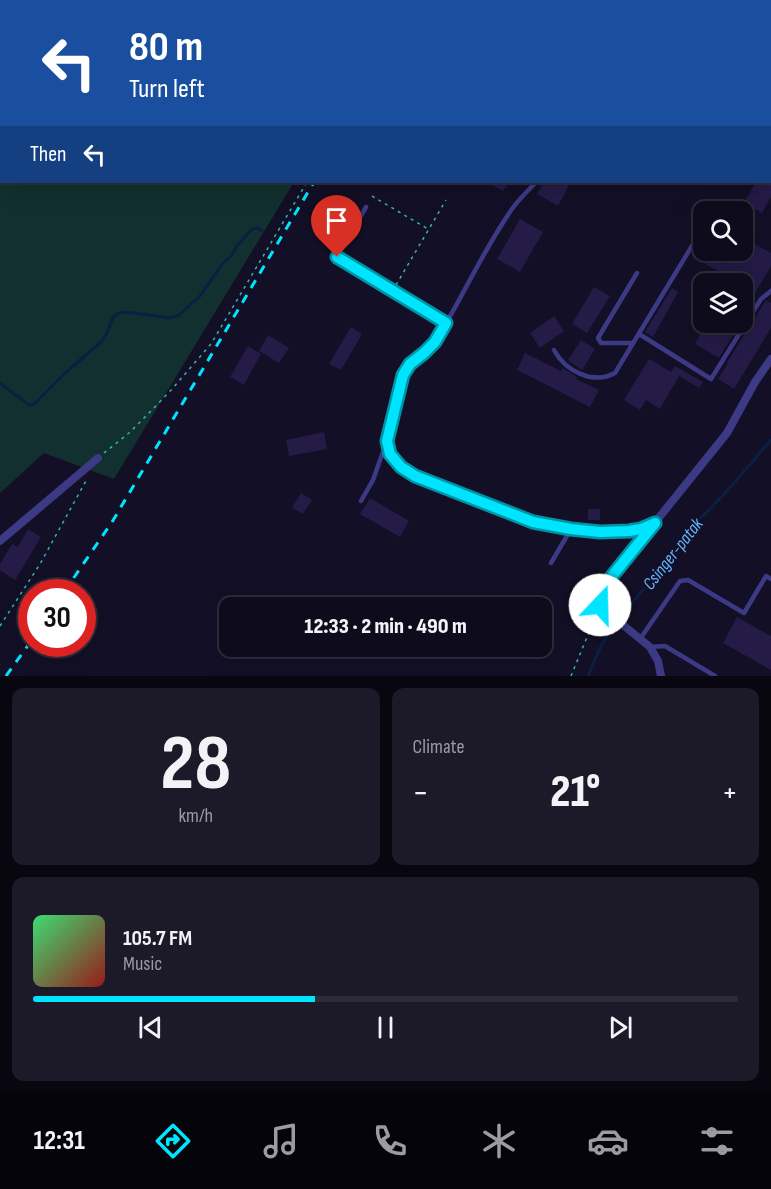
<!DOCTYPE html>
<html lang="en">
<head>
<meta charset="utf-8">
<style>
	:root { --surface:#0e0b1c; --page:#1c1929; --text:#f1f3f6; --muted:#9b9ba3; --line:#2e2b3b; --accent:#00e5ff }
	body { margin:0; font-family:"Sofia Sans Condensed",sans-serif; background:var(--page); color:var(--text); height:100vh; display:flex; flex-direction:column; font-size:22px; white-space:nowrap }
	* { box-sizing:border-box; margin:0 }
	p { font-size:20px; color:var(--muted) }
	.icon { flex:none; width:33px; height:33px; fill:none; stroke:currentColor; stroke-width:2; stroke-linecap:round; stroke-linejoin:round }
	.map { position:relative; height:676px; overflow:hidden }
	.drawer { display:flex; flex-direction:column; gap:12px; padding:12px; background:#08060f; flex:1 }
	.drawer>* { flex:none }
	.guide { position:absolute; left:0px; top:0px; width:771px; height:183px; box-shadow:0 6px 24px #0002,0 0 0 2px var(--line); background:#1a4fa0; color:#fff; overflow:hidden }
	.tools { position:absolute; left:693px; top:201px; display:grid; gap:12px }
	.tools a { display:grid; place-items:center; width:60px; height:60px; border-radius:12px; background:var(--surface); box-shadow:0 6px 24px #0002,0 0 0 2px var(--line); font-size:30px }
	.speed { position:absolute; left:18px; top:579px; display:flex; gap:12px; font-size:30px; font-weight:700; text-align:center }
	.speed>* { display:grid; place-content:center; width:78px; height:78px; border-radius:50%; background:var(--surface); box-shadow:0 6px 24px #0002,0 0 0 2px var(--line); line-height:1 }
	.speed .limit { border:9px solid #d22; background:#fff; color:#111 }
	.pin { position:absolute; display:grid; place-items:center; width:51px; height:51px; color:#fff; margin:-62px -26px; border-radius:50% 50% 50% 0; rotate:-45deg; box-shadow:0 0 6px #0007 }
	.pin .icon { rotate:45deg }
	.me { position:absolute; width:66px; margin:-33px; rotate:21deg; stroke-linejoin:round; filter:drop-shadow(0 0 4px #0008) }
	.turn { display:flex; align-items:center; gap:21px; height:126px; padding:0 30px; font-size:27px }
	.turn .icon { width:78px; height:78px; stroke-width:2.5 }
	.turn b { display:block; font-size:42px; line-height:51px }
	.then { display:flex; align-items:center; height:57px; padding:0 30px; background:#0003; gap:12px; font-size:22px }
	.big { font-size:45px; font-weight:800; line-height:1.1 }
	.drawer .widget { flex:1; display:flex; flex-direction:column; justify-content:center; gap:9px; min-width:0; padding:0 21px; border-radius:12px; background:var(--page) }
	.drawer .dial { align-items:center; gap:0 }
	.dial b { font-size:78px; line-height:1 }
	.song { display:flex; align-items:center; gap:18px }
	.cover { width:72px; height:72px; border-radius:9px; background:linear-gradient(135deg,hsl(140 70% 55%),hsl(0 70% 35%)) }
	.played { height:6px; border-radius:3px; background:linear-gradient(90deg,var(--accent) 40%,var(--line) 40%) }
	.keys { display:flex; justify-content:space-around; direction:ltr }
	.heat { display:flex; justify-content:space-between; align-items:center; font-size:33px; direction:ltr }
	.drawer .tiles { flex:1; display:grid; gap:12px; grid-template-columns:1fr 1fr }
	.widget:last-child { grid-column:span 2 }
	.trip { position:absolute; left:219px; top:597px; width:333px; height:60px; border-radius:12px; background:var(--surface); box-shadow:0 6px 24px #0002,0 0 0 2px var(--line); font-weight:800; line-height:60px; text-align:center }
	.dock { display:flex; height:96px; justify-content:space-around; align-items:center; background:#06040b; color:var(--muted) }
	.dock .icon { width:42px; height:42px }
	.dock .active { color:var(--accent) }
	.dock b { font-size:27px; color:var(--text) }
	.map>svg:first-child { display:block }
	.green { fill:#12302f }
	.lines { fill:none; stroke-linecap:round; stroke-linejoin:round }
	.stream { stroke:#0a1f44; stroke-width:3 }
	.building { fill:#241b47 }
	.path { stroke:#2fb8b0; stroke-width:1.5; stroke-dasharray:3 4.5; stroke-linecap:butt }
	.lane { stroke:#3d3a85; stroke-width:4.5 }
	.street { stroke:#3d3a85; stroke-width:8 }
	.rail { stroke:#00e5ff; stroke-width:3; stroke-dasharray:9 8; stroke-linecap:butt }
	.route-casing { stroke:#0095a6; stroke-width:15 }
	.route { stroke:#00e5ff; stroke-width:10 }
	.labels { text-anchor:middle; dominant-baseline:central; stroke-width:6; stroke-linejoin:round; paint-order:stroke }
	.water-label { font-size:18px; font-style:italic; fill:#62b6ff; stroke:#130f26 }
</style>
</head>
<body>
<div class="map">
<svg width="771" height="676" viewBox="0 0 771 676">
	<rect width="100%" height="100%" fill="#130f26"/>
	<!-- green -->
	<path class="green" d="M0,0H404L403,2H2V182H294L114,479L44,453L0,493Z"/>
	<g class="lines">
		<!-- stream -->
		<path class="stream" d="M0,383L29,405H33L64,374L102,341L107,333L113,317L118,313L127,312L170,318L179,315L200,296L223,263L232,255L236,247L252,229L257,228L262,231
			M588,676L601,646L611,628L642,591L655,579L680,540L690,527L705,514L727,491L771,440"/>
	</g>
	<!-- building -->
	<path class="building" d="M487,182H509L503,191Z
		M544,182H571L558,206L537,194Z
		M756,182H771V197L762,213L744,203Z
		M520,219L543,232L520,272L497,259Z
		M742,237L771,253V266L755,293L753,292L742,309V284H711L718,271L705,264L714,250H742Z
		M594,287L610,296L587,333L572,324Z
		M672,288L678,292L653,337L645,332Z
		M704,296V319L693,313Z
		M766,300L771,303V328L734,389L718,379L728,363L727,362Z
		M554,316L564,331L540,348L530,333Z
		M707,322H734L731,329L735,332L719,358L695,344Z
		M351,327L362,334L341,370L329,364Z
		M268,335L289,348L279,363L259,351Z
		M581,340L595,349L582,370L568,360Z
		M248,346L261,354L244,385L230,377Z
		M525,353L561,371L563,368L577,377L576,379L599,390L590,407L517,370Z
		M649,359L671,372L675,366L703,382L699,388L679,376L660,409L646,400L640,410L624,400Z
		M324,432L327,449L289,456L286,440Z
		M301,493L312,500L303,514L292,508Z
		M370,498L409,521L400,537L360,514Z
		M588,509H600V520H588Z
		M28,529L41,537L15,580L0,570V564L12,544L18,547Z
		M737,617L771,636V670L723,643Z"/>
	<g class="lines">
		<!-- path -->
		<path class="path" d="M413,2L414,0
			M372,196L428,229
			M396,285L446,200
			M104,453L129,433L152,410L172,389L211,344L307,182
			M0,626L40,564L87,479
			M571,676L597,613"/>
		<!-- lane -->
		<path class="lane" d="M643,2L644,0
			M770,115L771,112
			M536,182C528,191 519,199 512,209C483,250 463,297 436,340C428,354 410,360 403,376C398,386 387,433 388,443C389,459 402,468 415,476C441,486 467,496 493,506C506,511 519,517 532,522C563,531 621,538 650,525
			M366,207L337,257L446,323
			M639,334L711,379L761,299L771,291
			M633,343H601L598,338L637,273
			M554,350C565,371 593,385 615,373L704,226
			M361,501L373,480L386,443
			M551,563L571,529
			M640,639L680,581L688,580L744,613L766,576L771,579
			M650,647L665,646L715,676"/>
		<!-- street -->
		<path class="street" d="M0,541L98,458
			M661,676L658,661L650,647L606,611C596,601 598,598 604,586L727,433L755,382L771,359"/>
		<!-- rail -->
		<path class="rail" d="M421,2L422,0
			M64,592L112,522L314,182
			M6,676L32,640"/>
	</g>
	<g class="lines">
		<!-- route casing -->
		<g class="route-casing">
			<path id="route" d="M337,257L446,323L435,342L424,353L410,364L403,375L387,441L390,454L401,467L415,476L533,522L571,529L600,532L629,531L641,529L655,523L604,586L598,596L600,605"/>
		</g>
		<!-- route -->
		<use href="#route" class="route"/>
	</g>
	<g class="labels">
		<!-- water labels -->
		<g class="water-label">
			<text transform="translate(673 554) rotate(-52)">Csinger-patak</text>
		</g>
	</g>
</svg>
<div class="tools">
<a><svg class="icon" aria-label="search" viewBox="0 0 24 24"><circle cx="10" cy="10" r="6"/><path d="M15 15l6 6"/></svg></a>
<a><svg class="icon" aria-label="layers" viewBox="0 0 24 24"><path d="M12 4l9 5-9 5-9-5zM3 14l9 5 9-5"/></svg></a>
</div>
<div class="speed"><div class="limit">30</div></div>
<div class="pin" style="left:337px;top:257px;background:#d93025"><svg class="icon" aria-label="arrive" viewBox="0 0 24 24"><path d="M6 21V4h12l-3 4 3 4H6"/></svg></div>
<svg class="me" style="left:600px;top:605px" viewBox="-20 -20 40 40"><circle r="19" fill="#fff"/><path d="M0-13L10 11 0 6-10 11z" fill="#00e5ff"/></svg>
<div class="trip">12:33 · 2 min · 490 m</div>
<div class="guide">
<div class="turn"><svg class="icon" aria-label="left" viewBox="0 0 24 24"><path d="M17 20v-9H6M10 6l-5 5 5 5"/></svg><div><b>80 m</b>Turn left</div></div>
<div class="then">Then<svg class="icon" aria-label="left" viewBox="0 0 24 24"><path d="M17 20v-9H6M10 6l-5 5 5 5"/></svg></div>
</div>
</div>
<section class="drawer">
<div class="tiles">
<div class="widget dial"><b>28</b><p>km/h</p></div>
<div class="widget"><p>Climate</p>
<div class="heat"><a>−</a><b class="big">21°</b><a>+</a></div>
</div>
<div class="widget">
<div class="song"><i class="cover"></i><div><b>105.7 FM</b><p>Music</p></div></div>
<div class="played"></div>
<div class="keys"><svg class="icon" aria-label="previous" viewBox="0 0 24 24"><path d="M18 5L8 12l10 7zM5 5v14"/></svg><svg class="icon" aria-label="pause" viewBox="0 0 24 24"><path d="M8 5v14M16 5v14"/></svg><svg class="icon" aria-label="next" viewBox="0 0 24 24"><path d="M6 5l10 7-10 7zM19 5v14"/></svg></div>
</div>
</div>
</section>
<nav class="dock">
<b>12:31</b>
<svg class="icon active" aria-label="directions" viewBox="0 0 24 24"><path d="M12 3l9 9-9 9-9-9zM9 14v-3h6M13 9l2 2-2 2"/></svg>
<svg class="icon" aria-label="music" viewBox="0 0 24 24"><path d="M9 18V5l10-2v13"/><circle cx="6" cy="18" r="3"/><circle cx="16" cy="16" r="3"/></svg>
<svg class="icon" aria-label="phone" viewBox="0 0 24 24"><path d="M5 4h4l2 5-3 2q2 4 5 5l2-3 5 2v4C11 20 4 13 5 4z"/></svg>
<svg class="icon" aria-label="climate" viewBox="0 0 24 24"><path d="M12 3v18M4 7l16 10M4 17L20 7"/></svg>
<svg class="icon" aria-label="car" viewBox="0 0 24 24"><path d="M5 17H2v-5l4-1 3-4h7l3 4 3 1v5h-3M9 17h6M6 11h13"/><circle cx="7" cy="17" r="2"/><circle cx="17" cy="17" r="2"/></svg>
<svg class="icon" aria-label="filters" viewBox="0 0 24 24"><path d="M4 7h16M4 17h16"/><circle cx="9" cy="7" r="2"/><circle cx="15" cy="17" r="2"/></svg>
</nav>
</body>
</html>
